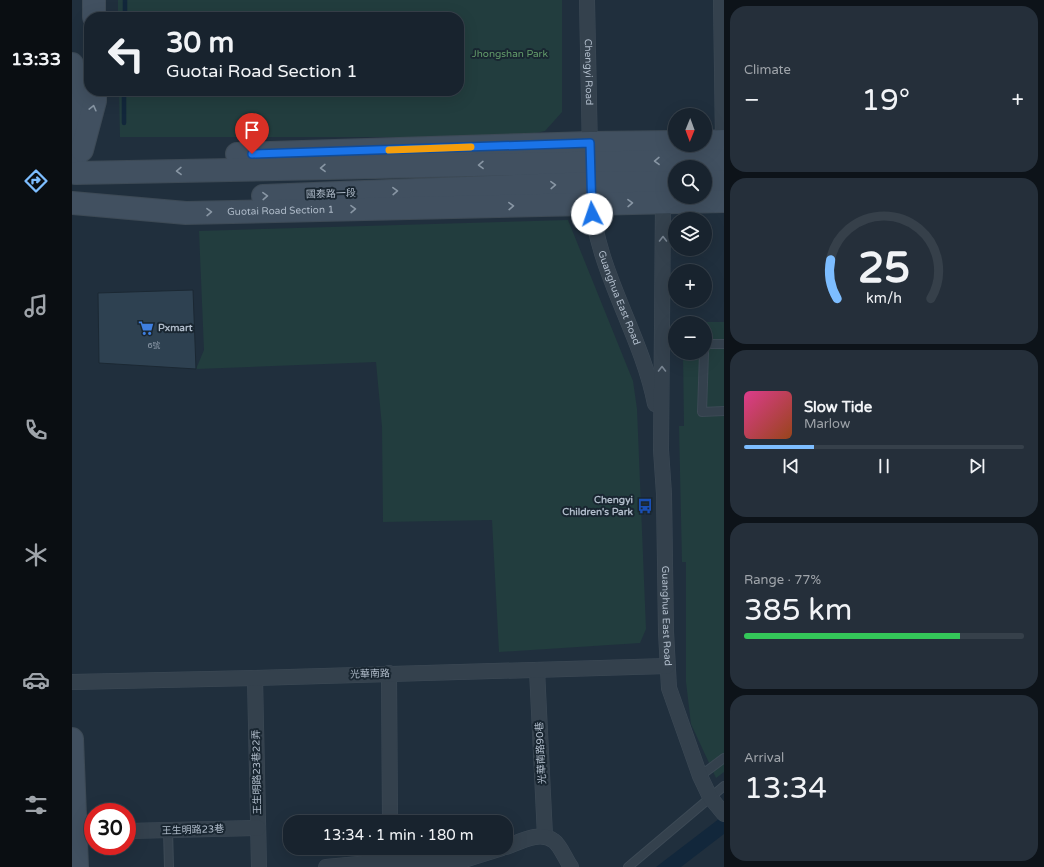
<!DOCTYPE html>
<html lang="en">
<head>
<meta charset="utf-8">
<style>
	:root { --surface:#18232e; --page:#252f3a; --text:#f1f3f6; --muted:#9fa4aa; --line:#36404a; --accent:#7dbdff }
	body { margin:0; font-family:"Varela Round","Noto Sans TC",sans-serif; background:var(--page); color:var(--text); height:100vh; display:flex; flex-direction:column; font-size:15px; white-space:nowrap }
	* { box-sizing:border-box; margin:0 }
	p { font-size:13px; color:var(--muted) }
	.icon { flex:none; width:22px; height:22px; fill:none; stroke:currentColor; stroke-width:2; stroke-linecap:round; stroke-linejoin:round }
	.map { position:relative; flex:1; overflow:hidden }
	.side { display:flex; flex-direction:column; gap:6px; padding:6px; background:#0d1319; width:320px }
	.side>* { flex:none }
	.hud { position:absolute; left:12px; top:12px; width:380px; height:84px; border-radius:16px; box-shadow:0 4px 16px #0002,0 0 0 1px var(--line); background:#18232e; color:var(--text); overflow:hidden }
	.needle { width:26px; rotate:181deg }
	.controls { position:absolute; left:596px; top:108px; display:grid; gap:8px }
	.controls a { display:grid; place-items:center; width:44px; height:44px; border-radius:50%; background:var(--surface); box-shadow:0 4px 16px #0002,0 0 0 1px var(--line); font-size:20px }
	.speed { position:absolute; left:12px; top:803px; display:flex; gap:8px; font-size:20px; font-weight:700; text-align:center }
	.speed>* { display:grid; place-content:center; width:52px; height:52px; border-radius:50%; background:var(--surface); box-shadow:0 4px 16px #0002,0 0 0 1px var(--line); line-height:1 }
	.speed .limit { border:6px solid #d22; background:#fff; color:#111 }
	.pin { position:absolute; display:grid; place-items:center; width:34px; height:34px; color:#fff; margin:-41px -17px; border-radius:50% 50% 50% 0; rotate:-45deg; box-shadow:0 0 4px #0007 }
	.pin .icon { rotate:45deg }
	.me { position:absolute; width:44px; margin:-22px; rotate:356deg; stroke-linejoin:round; filter:drop-shadow(0 0 3px #0008) }
	.turn { display:flex; align-items:center; gap:14px; height:84px; padding:0 16px; font-size:18px }
	.turn .icon { width:52px; height:52px; stroke-width:2.5 }
	.turn b { display:block; font-size:28px; line-height:34px }
	.big { font-size:30px; font-weight:600; line-height:1.1 }
	.side .tile { flex:1; display:flex; flex-direction:column; justify-content:center; gap:6px; min-width:0; padding:0 14px; border-radius:16px; background:var(--page) }
	.side .dial { align-items:center; gap:0 }
	.dial svg { height:104px; overflow:visible; fill:none; stroke:var(--line); stroke-width:7; stroke-linecap:round; text-anchor:middle }
	.dial text { fill:var(--text); stroke:none }
	.song { display:flex; align-items:center; gap:12px }
	.cover { width:48px; height:48px; border-radius:6px; background:linear-gradient(135deg,hsl(330 70% 55%),hsl(20 70% 35%)) }
	.played { height:4px; border-radius:2px; background:linear-gradient(90deg,var(--accent) 25%,var(--line) 25%) }
	.keys { display:flex; justify-content:space-around; direction:ltr }
	.heat { display:flex; justify-content:space-between; align-items:center; font-size:22px; direction:ltr }
	.charge { height:6px; border-radius:3px; background:linear-gradient(90deg,#34c759 77%,var(--line) 0) }
	.trip { position:absolute; left:211px; top:815px; width:230px; height:40px; border-radius:16px; background:var(--surface); box-shadow:0 4px 16px #0002,0 0 0 1px var(--line); font-weight:600; line-height:40px; text-align:center }
	main { display:flex; flex:1; min-height:0 }
	.tabs { display:flex; flex-direction:column; width:72px; justify-content:space-around; align-items:center; background:#0a0e12; color:var(--muted) }
	.tabs .icon { width:28px; height:28px }
	.tabs .active { color:var(--accent) }
	.tabs b { font-size:18px; color:var(--text) }
	.map>svg:first-child { display:block }
	.green { fill:#223d3e }
	.water { fill:#12273b }
	.lines { fill:none; stroke-linecap:round; stroke-linejoin:round }
	.stream { stroke:#12273b; stroke-width:4.5 }
	.building { fill:#2e4151; stroke:#1b2833 }
	.lane-casing { stroke:#3d4a56; stroke-width:10 }
	.street-casing { stroke:#3d4a56; stroke-width:16 }
	.secondary-casing { stroke:#3d4a56; stroke-width:24 }
	.lane { stroke:#34414d; stroke-width:8 }
	.street { stroke:#34414d; stroke-width:15 }
	.secondary { stroke:#415060; stroke-width:22 }
	.oneway { stroke:#8896a4 }
	.oneway2 { stroke:#788491 }
	.route-casing { stroke:#114b97; stroke-width:10 }
	.route { stroke:#1a73e8; stroke-width:7 }
	.slow { stroke:#f59e0b; stroke-width:7 }
	.labels { text-anchor:middle; dominant-baseline:central; stroke-width:4; stroke-linejoin:round; paint-order:stroke }
	.number-label { font-size:8px; fill:#8e9baa }
	.park-label { font-size:10px; fill:#639c6a; stroke:#192631 }
	.street-label { font-size:10px; fill:#afbbc9; stroke:#192631 }
	.poi-label { font-size:10px; font-weight:bold; fill:#afbbc9; stroke:#192631; text-anchor:start }
</style>
</head>
<body>
<main>
<nav class="tabs">
<b>13:33</b>
<svg class="icon active" aria-label="directions" viewBox="0 0 24 24"><path d="M12 3l9 9-9 9-9-9zM9 14v-3h6M13 9l2 2-2 2"/></svg>
<svg class="icon" aria-label="music" viewBox="0 0 24 24"><path d="M9 18V5l10-2v13"/><circle cx="6" cy="18" r="3"/><circle cx="16" cy="16" r="3"/></svg>
<svg class="icon" aria-label="phone" viewBox="0 0 24 24"><path d="M5 4h4l2 5-3 2q2 4 5 5l2-3 5 2v4C11 20 4 13 5 4z"/></svg>
<svg class="icon" aria-label="climate" viewBox="0 0 24 24"><path d="M12 3v18M4 7l16 10M4 17L20 7"/></svg>
<svg class="icon" aria-label="car" viewBox="0 0 24 24"><path d="M5 17H2v-5l4-1 3-4h7l3 4 3 1v5h-3M9 17h6M6 11h13"/><circle cx="7" cy="17" r="2"/><circle cx="17" cy="17" r="2"/></svg>
<svg class="icon" aria-label="filters" viewBox="0 0 24 24"><path d="M4 7h16M4 17h16"/><circle cx="9" cy="7" r="2"/><circle cx="15" cy="17" r="2"/></svg>
</nav>
<div class="map">
<svg width="652" height="867" viewBox="0 0 652 867">
	<rect width="100%" height="100%" fill="#202f3d"/>
	<!-- green -->
	<path class="green" d="M46,0H490V112L473,131L445,137H48L47,91H387V17H46Z
		M496,220L561,381L565,409L574,629L568,643L427,652L420,520L311,522L310,427L304,362L124,369L132,350L127,231Z
		M611,322H652V772L644,778L619,724L614,682V562H610L607,426H612L611,353H633V323Z"/>
	<!-- water -->
	<path class="water" d="M652,815V834L609,867H584Z"/>
	<g class="lines">
		<!-- stream -->
		<path class="stream" d="M53,17V0
			M52,123V91"/>
	</g>
	<!-- building -->
	<path class="building" d="M121,290L124,369L27,363L26,293Z"/>
	<g class="lines">
		<!-- lane casing -->
		<g class="lane-casing">
			<path id="lane" d="M633,344H652
				M632,353L630,412L652,411
				M628,776L652,758
				M96,830L97,867
				M556,867L652,786"/>
		</g>
		<!-- street casing -->
		<g class="street-casing">
			<g id="street">
				<path id="s1" d="M515,0L518,153"/>
				<path d="M649,0L651,141"/>
				<path id="s2" d="M519,195C523,270 569,332 583,404"/>
				<path id="s3" d="M591,202L589,450L592,494L594,632L597,688L628,776L638,797L652,814"/>
				<path d="M465,670L473,836"/>
				<path d="M317,673L318,822"/>
				<path d="M183,678L187,867"/>
				<path d="M0,682L183,678L595,666"/>
				<path d="M55,831L186,828"/>
				<path d="M3,833L21,832"/>
				<path d="M434,847C448,842 468,830 482,841C488,845 494,860 499,867"/>
				<path d="M254,867L318,861L392,860L430,848"/>
			</g>
		</g>
		<!-- secondary casing -->
		<g class="secondary-casing">
			<g id="secondary">
				<path d="M22,0V17"/>
				<path d="M0,64L4,173"/>
				<path d="M633,142L652,141"/>
				<path d="M10,150L23,101V91"/>
				<path d="M165,154L518,143L603,142"/>
				<path d="M4,173L652,160"/>
				<path d="M633,182L652,181"/>
				<path d="M191,196L518,183L603,182"/>
				<path id="s4" d="M0,203L114,213L652,201"/>
				<path d="M0,739L5,867"/>
			</g>
		</g>
		<!-- lane -->
		<use href="#lane" class="lane"/>
		<!-- street -->
		<use href="#street" class="street"/>
		<!-- secondary -->
		<use href="#secondary" class="secondary"/>
	</g>
	<!-- one-way arrows -->
	<defs><path id="oneway-chevron" d="M-2-3.5L2.5 0L-2 3.5" fill="none" stroke-width="1.6" stroke-linecap="round" stroke-linejoin="round"/></defs>
	<g class="oneway">
		<use href="#oneway-chevron" transform="translate(21 108) rotate(-76)"/>
		<use href="#oneway-chevron" transform="translate(585 161) rotate(179)"/>
		<use href="#oneway-chevron" transform="translate(409 165) rotate(179)"/>
		<use href="#oneway-chevron" transform="translate(251 168) rotate(179)"/>
		<use href="#oneway-chevron" transform="translate(107 171) rotate(179)"/>
		<use href="#oneway-chevron" transform="translate(481 185) rotate(-2)"/>
		<use href="#oneway-chevron" transform="translate(323 191) rotate(-2)"/>
		<use href="#oneway-chevron" transform="translate(193 196) rotate(-2)"/>
		<use href="#oneway-chevron" transform="translate(558 203) rotate(-1)"/>
		<use href="#oneway-chevron" transform="translate(439 206) rotate(-2)"/>
		<use href="#oneway-chevron" transform="translate(281 209) rotate(-1)"/>
		<use href="#oneway-chevron" transform="translate(137 212) rotate(-1)"/>
	</g>
	<g class="oneway2">
		<use href="#oneway-chevron" transform="translate(591 239) rotate(-90)"/>
		<use href="#oneway-chevron" transform="translate(590 369) rotate(-90)"/>
	</g>
	<g class="lines">
		<!-- route casing -->
		<g class="route-casing">
			<path id="route" d="M180,154L518,143L520,214"/>
		</g>
		<!-- route -->
		<use href="#route" class="route"/>
		<!-- slow -->
		<path class="slow" d="M317,150L399,147"/>
	</g>
	<!-- icons -->
	<defs>
		<g id="supermarket-bare" transform="scale(1.2)"><path d="M-6-5.5h2.5l.6 2H6L4.5 2H-2.5L-4.4-4H-6ZM-1.5 3.2a1.3 1.3 0 1 0 .1 0ZM3 3.2a1.3 1.3 0 1 0 .1 0Z" fill="#3f7fe0" stroke="#192631" stroke-width="2.5" paint-order="stroke"/></g>
		<g id="bus-bare" transform="scale(1.2)"><path d="M-5-6H5V4H4V6H2V4H-2V6H-4V4H-5ZM-3.5-4V0h7V-4ZM-3.5 1.2v1.5H-2V1.2ZM2 1.2v1.5H3.5V1.2Z" fill="#1a4fb4" stroke="#192631" stroke-width="2.5" paint-order="stroke"/></g>
	</defs>
	<g fill-rule="evenodd">
		<use href="#supermarket-bare" x="74" y="328"/>
		<use href="#bus-bare" x="573" y="506"/>
	</g>
	<g class="labels">
		<!-- number labels -->
		<g class="number-label">
			<text x="82" y="345">6號</text>
		</g>
		<!-- park labels -->
		<g class="park-label">
			<text x="438" y="54">Jhongshan Park</text>
		</g>
		<!-- street labels -->
		<g class="street-label">
			<text stroke="none"><textPath href="#s1" startOffset="72">Chengyi Road</textPath></text>
			<text transform="translate(259 194) rotate(-2)">國泰路一段</text>
			<text stroke="none"><textPath href="#s4" startOffset="209">Guotai Road Section 1</textPath></text>
			<text stroke="none"><textPath href="#s2" startOffset="107">Guanghua East Road</textPath></text>
			<text stroke="none"><textPath href="#s3" startOffset="414">Guanghua East Road</textPath></text>
			<text transform="translate(298 674) rotate(-2)">光華南路</text>
			<text transform="translate(469 753) rotate(-93)">光華南路90巷</text>
			<text transform="translate(185 772) rotate(-91)">王生明路23巷22弄</text>
			<text transform="translate(121 830) rotate(-2)">王生明路23巷</text>
		</g>
		<!-- poi labels -->
		<g class="poi-label">
			<text x="86" y="328">Pxmart</text>
			<text x="561" y="500" text-anchor="end">Chengyi<tspan x="561" dy="12">Children's Park</tspan></text>
		</g>
	</g>
</svg>
<div class="controls">
<a><svg class="needle" viewBox="-14 -14 28 28"><path d="M0-13l5 13h-10z" fill="#e53935"/><path d="M0 13l5-13h-10z" fill="#9fa4aa"/></svg></a>
<a><svg class="icon" aria-label="search" viewBox="0 0 24 24"><circle cx="10" cy="10" r="6"/><path d="M15 15l6 6"/></svg></a>
<a><svg class="icon" aria-label="layers" viewBox="0 0 24 24"><path d="M12 4l9 5-9 5-9-5zM3 14l9 5 9-5"/></svg></a>
<a>+</a>
<a>−</a>
</div>
<div class="speed"><div class="limit">30</div></div>
<div class="pin" style="left:180px;top:154px;background:#d93025"><svg class="icon" aria-label="arrive" viewBox="0 0 24 24"><path d="M6 21V4h12l-3 4 3 4H6"/></svg></div>
<svg class="me" style="left:520px;top:214px" viewBox="-20 -20 40 40"><circle r="19" fill="#fff"/><path d="M0-13L10 11 0 6-10 11z" fill="#1a73e8"/></svg>
<div class="trip">13:34 · 1 min · 180 m</div>
<div class="hud">
<div class="turn"><svg class="icon" aria-label="left" viewBox="0 0 24 24"><path d="M17 20v-9H6M10 6l-5 5 5 5"/></svg><div><b>30 m</b>Guotai Road Section 1</div></div>
</div>
</div>
<section class="side">
<div class="tile"><p>Climate</p>
<div class="heat"><a>−</a><b class="big">19°</b><a>+</a></div>
</div>
<div class="tile dial"><svg viewBox="0 0 100 80">
<path d="M14 69A42 42 0 1 1 86 69"/>
<path d="M14 69A42 42 0 0 1 9 39" stroke="#7dbdff"/>
<text x="50" y="56" font-size="32" font-weight="700">25</text>
<text x="50" y="72" font-size="11">km/h</text>
</svg></div>
<div class="tile">
<div class="song"><i class="cover"></i><div><b>Slow Tide</b><p>Marlow</p></div></div>
<div class="played"></div>
<div class="keys"><svg class="icon" aria-label="previous" viewBox="0 0 24 24"><path d="M18 5L8 12l10 7zM5 5v14"/></svg><svg class="icon" aria-label="pause" viewBox="0 0 24 24"><path d="M8 5v14M16 5v14"/></svg><svg class="icon" aria-label="next" viewBox="0 0 24 24"><path d="M6 5l10 7-10 7zM19 5v14"/></svg></div>
</div>
<div class="tile"><p>Range · 77%</p><b class="big">385 km</b><div class="charge"></div></div>
<div class="tile"><p>Arrival</p><b class="big">13:34</b></div>
</section>
</main>
</body>
</html>
